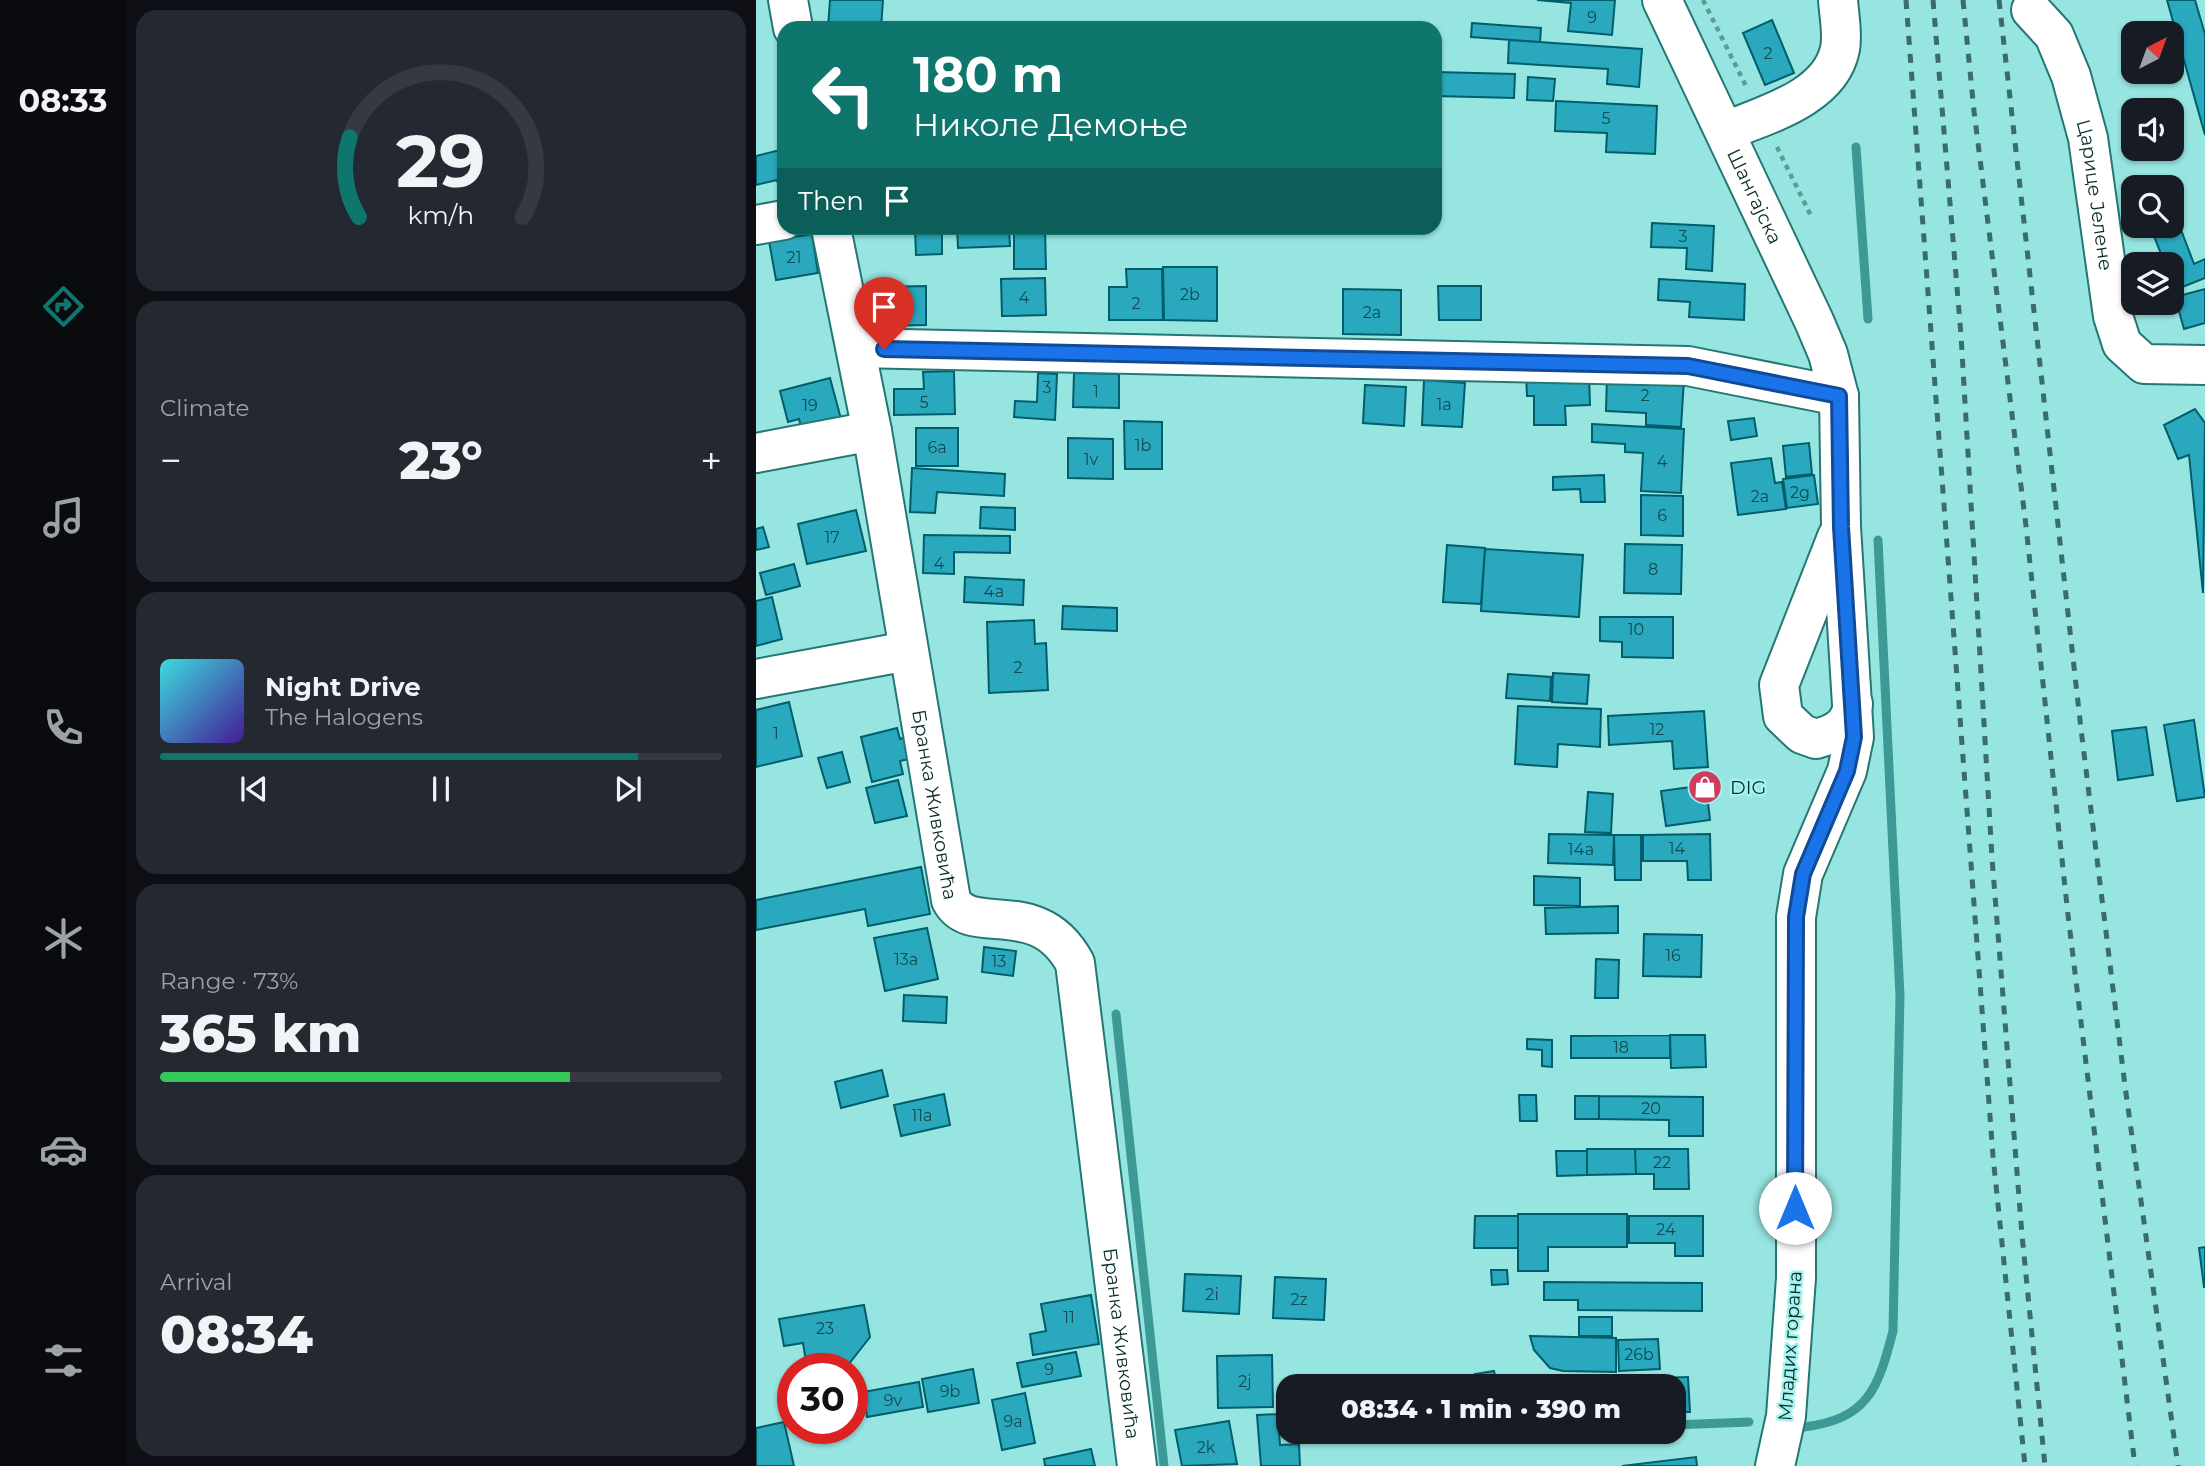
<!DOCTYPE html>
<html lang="en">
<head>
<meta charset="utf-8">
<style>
	:root { --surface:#171b24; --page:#242831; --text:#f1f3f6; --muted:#9ea1a6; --line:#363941; --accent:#0f766e }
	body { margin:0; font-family:Montserrat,sans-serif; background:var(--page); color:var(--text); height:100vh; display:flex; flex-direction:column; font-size:26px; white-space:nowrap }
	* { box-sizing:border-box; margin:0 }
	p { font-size:23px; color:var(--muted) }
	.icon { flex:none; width:38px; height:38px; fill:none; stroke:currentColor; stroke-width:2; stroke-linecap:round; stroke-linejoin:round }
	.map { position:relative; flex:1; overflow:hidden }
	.panel { display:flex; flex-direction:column; gap:10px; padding:10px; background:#0d0f14; width:630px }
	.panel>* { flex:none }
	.top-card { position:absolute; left:21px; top:21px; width:665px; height:214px; border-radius:21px; box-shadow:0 2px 5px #0004; background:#0f766e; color:#fff; overflow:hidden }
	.needle { width:46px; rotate:41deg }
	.controls { position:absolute; left:1365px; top:21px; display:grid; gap:14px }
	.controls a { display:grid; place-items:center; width:63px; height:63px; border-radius:14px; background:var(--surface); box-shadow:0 2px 5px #0004; font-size:35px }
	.speed { position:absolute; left:21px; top:1353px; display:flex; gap:14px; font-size:35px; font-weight:700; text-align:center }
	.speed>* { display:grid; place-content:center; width:91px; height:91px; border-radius:50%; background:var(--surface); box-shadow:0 2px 5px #0004; line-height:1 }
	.speed .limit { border:10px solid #d22; background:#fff; color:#111 }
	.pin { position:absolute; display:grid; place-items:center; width:60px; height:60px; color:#fff; margin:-72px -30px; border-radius:50% 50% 50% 0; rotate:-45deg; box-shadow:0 0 7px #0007 }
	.pin .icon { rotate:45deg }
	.me { position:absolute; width:77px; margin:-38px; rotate:0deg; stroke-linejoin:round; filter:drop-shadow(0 0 5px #0008) }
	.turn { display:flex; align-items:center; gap:24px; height:147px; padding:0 21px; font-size:32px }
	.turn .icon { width:91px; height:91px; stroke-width:2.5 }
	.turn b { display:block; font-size:49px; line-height:60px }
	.then { display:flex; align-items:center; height:66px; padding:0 21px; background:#0003; gap:14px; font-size:26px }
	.big { font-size:52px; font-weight:800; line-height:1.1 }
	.panel .widget { flex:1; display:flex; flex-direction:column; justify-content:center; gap:10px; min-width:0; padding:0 24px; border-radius:21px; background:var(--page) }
	.panel .dial { align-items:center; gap:0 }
	.dial svg { height:182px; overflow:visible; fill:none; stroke:var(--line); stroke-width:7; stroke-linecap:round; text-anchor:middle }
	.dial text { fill:var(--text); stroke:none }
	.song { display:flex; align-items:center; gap:21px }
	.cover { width:84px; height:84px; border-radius:10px; background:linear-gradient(135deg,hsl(180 70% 55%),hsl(260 70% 35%)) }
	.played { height:7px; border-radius:4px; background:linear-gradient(90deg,var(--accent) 85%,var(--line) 85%) }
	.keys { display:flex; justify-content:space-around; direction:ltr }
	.heat { display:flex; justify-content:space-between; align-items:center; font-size:38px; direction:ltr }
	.charge { height:10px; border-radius:5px; background:linear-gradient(90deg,#34c759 73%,var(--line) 0) }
	.trip { position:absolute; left:520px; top:1374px; width:410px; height:70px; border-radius:21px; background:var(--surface); box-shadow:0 2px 5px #0004; font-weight:800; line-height:70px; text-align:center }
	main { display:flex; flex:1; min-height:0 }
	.dock { display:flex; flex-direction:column; width:126px; justify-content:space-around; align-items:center; background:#090b0e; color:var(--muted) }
	.dock .icon { width:49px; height:49px }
	.dock .active { color:var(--accent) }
	.dock b { font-size:32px; color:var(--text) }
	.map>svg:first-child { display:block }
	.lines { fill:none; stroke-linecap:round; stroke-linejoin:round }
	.stream { stroke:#3c9995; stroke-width:9 }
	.building { fill:#2aa9be; stroke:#005e6b; stroke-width:2 }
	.minor-casing { stroke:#257774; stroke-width:42 }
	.path { stroke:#5e9a97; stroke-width:4.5; stroke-dasharray:5 5; stroke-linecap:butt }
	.minor { stroke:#fff; stroke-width:38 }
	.rail { stroke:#3a6c6a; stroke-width:5; stroke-dasharray:9 9; stroke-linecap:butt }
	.route-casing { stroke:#114b97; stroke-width:18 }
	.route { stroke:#1a73e8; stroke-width:12 }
	.labels { text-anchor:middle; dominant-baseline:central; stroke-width:5; stroke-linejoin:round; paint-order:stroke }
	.number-label { font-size:16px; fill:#114b50 }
	.street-label { font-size:19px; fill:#092c2b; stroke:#a4f3ee }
	.poi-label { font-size:19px; fill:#092c2b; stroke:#a4f3ee; text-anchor:start }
</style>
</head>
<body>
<main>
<nav class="dock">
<b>08:33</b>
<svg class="icon active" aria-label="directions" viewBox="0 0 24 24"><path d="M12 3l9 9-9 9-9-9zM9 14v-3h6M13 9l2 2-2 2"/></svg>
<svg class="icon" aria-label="music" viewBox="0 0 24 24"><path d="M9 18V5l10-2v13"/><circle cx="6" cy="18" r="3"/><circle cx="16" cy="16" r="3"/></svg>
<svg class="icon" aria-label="phone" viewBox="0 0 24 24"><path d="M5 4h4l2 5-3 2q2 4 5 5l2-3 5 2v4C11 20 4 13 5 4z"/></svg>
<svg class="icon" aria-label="climate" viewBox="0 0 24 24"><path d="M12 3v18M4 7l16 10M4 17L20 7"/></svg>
<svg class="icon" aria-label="car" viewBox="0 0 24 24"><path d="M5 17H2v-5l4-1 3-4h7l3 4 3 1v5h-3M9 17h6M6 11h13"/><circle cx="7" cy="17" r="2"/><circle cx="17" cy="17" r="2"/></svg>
<svg class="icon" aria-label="filters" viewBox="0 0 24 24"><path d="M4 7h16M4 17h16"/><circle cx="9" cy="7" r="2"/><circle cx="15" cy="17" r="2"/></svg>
</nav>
<section class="panel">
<div class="widget dial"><svg viewBox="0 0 100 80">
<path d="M14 69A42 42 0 1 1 86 69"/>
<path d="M14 69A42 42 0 0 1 10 34" stroke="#0f766e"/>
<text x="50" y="56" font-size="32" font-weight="700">29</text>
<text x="50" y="72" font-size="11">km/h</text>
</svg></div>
<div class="widget"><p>Climate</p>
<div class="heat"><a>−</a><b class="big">23°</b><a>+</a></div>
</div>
<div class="widget">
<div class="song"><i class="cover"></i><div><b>Night Drive</b><p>The Halogens</p></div></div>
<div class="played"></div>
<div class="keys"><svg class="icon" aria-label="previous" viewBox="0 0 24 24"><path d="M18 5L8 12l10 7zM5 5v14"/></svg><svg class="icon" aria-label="pause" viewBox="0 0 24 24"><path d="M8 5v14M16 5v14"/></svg><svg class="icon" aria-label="next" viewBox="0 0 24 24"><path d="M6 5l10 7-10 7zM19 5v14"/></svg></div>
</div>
<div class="widget"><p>Range · 73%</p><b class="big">365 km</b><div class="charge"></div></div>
<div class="widget"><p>Arrival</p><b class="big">08:34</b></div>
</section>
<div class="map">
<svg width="1449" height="1466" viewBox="0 0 1449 1466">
	<rect width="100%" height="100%" fill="#97e5e1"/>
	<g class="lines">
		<!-- stream -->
		<path class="stream" d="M1100,147L1112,319
			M360,1014L408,1466
			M917,1425L993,1422
			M1048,1427C1112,1419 1122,1389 1137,1331L1144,996L1122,540
			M729,1433L761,1432"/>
	</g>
	<!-- building -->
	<path class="building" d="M74,0H127L125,28H72Z
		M781,0H859L856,35L812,31L815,3Z
		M1411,0H1439L1449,34V135Z
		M1016,20L1038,73L1009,85L987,33Z
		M716,23L785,28L784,42L715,37Z
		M753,40L886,49L883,87L851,84L852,69L752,63Z
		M679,72L759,74L758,98L679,96Z
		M772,77L799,79L797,101L771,100Z
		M800,101L901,106L899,154L850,152L851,133L799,131Z
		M28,149V195L25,196L21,180L0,185V156Z
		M1416,206L1438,264L1449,259V278L1419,290L1416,264H1409L1394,226H1416Z
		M896,223L958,226L956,271L930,269L931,248L895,247Z
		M159,228H186V254L160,255Z
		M201,228H253L254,246L202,248Z
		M258,228H289L290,269H258Z
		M56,234L62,273L20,280L13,241Z
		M407,267H461V321L408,320Z
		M370,269H406L407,320H353V287H371Z
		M289,278L290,315L246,316L245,279Z
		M903,279L989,284L988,320L933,317L934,302L902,300Z
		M170,286V325L123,326L122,287Z
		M682,286H725V320H683Z
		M587,289L645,290V335L587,334Z
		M1449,289V323L1428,329L1419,297Z
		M198,371L199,414L138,415V389H168L167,372Z
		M282,373L301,374L299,420L258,417L259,401L281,402Z
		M318,373L363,374V408L317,407Z
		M833,374L834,405L809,406L810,425H778V396H771L770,375Z
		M851,375L928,379L925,427L890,425V413L850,411Z
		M74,378L85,419L46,430L43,419L32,422L24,391Z
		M668,380L709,383L706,427L666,425Z
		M609,385L650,387L648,426L607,423Z
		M1439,409L1449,423L1447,593L1433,455L1422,459L1408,425Z
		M998,418L1001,436L975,440L972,421Z
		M368,421L406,422V469H369Z
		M836,424L928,429L925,493L885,491L887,453L869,452V444L836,442Z
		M160,428H202V466H160Z
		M312,438L357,439V479L312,478Z
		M1053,443L1056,474L1030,477L1027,446Z
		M1015,458L1019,483L1026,482L1030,509L982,515L975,463Z
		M156,468L249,474L248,496L181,492L179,513L154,512Z
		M848,475L849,502H825L824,489L797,490V477Z
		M1058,475L1062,504L1031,508L1027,479Z
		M885,495L927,496V536L885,535Z
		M225,507L259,508V530L224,528Z
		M100,510L110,551L51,564L42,524Z
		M7,527L13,547L0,550V529Z
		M168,535L254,536V553L198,552V574L167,573Z
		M869,544L926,545L925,594L868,593Z
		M691,545L729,548L725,604L687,602Z
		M729,549L827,555L823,617L725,611Z
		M38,564L44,586L10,595L4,573Z
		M209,577L268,580L267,605L208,602Z
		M16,597L26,639L0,646V601Z
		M307,606L361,608V631L306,629Z
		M844,617H917V658L866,657V642L844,641Z
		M278,620L279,644L290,643L292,690L233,693L231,622Z
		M797,673L833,675L831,704L796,702Z
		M752,674L795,677L794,701L750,698Z
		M33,702L46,756L0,767V710Z
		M762,706L845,709L844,747L802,744L801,767L759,764Z
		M948,711L952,767L918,769L916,741L853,745L852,716Z
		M1438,720L1449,797L1421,801L1408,725Z
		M1390,727L1397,775L1362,780L1356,731Z
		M141,728L144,739L151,737L157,758L144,761L147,774L116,782L105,737Z
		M86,752L94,782L71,788L62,758Z
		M142,780L151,816L119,823L110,788Z
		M950,785L954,820L910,826L905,791Z
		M832,792L857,794L855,833L829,832Z
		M793,834L858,835L857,865L792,863Z
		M954,834L955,880H932L931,861H887V835Z
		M858,835H885V880H859Z
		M165,867L174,914L112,926L109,909L0,930V900Z
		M778,876L824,878V906L778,905Z
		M862,906V933L790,934L789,908Z
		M171,928L182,979L129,991L118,938Z
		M888,934L946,935L945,977L887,976Z
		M228,947L260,951L257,976L226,972Z
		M840,959L863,960L862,998H839Z
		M148,995L191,997L190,1023L147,1021Z
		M914,1035H949L950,1067L915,1068Z
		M914,1035V1058H815V1036Z
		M771,1039L796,1040V1067L786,1066V1050L771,1049Z
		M126,1070L132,1096L85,1108L79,1082Z
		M188,1094L194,1125L145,1136L138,1105Z
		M763,1095H780L781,1121H764Z
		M819,1096H843V1119H819Z
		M843,1096L947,1097V1136H913V1120L843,1119Z
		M831,1149H879L880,1174L831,1175Z
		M879,1149H932L933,1189H898V1174H880Z
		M800,1151H831V1175L801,1176Z
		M762,1214H871V1247H792V1271H762Z
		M719,1216H762V1248H718Z
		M873,1216H947V1256H919V1243H873Z
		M1449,1247V1287H1448L1443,1248Z
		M735,1270H751L752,1284L736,1285Z
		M429,1274L485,1276L483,1314L427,1311Z
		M519,1277L570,1279L568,1320L517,1318Z
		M788,1282L946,1283V1311L822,1310V1300H788Z
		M335,1295L343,1344L277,1355L274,1334L290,1331L285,1304Z
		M108,1305L114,1337L92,1365L51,1368L47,1343L28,1346L23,1319Z
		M823,1317H856V1336H823Z
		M774,1336L860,1338V1372L807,1371L794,1368L778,1350Z
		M902,1339L904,1369L863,1371L862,1340Z
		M320,1352L325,1376L266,1387L261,1363Z
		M516,1355L517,1407L462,1408L461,1356Z
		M217,1369L223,1403L172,1412L166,1379Z
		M738,1371L741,1386H721L719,1374Z
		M932,1377L934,1412H917V1386H814V1381Z
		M163,1382L167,1407L111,1417L107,1392Z
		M269,1393L279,1443L246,1450L236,1400Z
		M522,1414L524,1445L543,1444L544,1466H505L501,1415Z
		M473,1421L481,1464L426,1466L419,1430Z
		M28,1422L38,1466H0V1428Z
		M335,1449L339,1466H289L288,1459Z
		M940,1457L941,1466H866Z"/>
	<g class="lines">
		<!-- minor casing -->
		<g class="minor-casing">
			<g id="minor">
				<path d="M32,0L37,28"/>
				<path id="s1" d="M906,0L1058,321L1072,354L1083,396L1085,527L1098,737L1091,771L1047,874L1040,917V1278L1030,1416L1019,1466"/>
				<path id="s2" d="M1275,10L1298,35L1315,76L1332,138L1357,316L1366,344L1388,364L1449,365"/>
				<path d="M970,131C1009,115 1074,98 1084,49C1087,34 1083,15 1082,0"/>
				<path d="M0,225L28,220"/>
				<path id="s3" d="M75,228L116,431L195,900C215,939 281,893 319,963L381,1466"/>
				<path d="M100,348L932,366L1083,396"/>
				<path d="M0,453L116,431"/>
				<path d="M1081,537L1023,685L1027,716L1046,734L1060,739C1081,733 1094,726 1097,704"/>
				<path d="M0,679L152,651"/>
			</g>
		</g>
		<!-- path -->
		<path class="path" d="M947,0L990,86
			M1021,147L1056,218"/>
		<!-- minor -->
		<use href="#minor" class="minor"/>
		<!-- rail -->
		<path class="rail" d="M1150,0L1237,1156L1269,1466
			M1177,0L1205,335L1236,858L1266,1235L1289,1466
			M1207,0L1218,111L1270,526L1312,915L1379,1466
			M1243,0L1325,729L1369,1086L1422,1466"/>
	</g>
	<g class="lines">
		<!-- route casing -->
		<g class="route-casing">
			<path id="route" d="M128,349L932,366L1083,396L1085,527L1098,737L1091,771L1047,874L1040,917L1039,1208"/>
		</g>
		<!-- route -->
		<use href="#route" class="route"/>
	</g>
	<!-- icons -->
	<defs>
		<g id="shop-disc" transform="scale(1.75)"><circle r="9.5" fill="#cc3d5d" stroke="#a4f3ee"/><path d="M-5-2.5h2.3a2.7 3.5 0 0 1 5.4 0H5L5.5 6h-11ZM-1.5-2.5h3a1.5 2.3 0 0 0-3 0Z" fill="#fff"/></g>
	</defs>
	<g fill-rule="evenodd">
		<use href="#shop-disc" x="949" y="787"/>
	</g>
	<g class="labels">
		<!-- number labels -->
		<g class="number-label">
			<text x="836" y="17">9</text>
			<text x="1012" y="53">2</text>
			<text x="850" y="118">5</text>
			<text x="927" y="236">3</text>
			<text x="38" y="257">21</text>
			<text x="434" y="294">2b</text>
			<text x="268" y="297">4</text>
			<text x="380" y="303">2</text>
			<text x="616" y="312">2a</text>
			<text x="291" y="387">3</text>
			<text x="340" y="391">1</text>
			<text x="889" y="395">2</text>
			<text x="168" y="402">5</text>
			<text x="688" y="404">1a</text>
			<text x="54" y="405">19</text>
			<text x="387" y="445">1b</text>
			<text x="181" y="447">6a</text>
			<text x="335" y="459">1v</text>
			<text x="906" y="461">4</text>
			<text x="1044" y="492">2g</text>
			<text x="1004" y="496">2a</text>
			<text x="906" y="515">6</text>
			<text x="76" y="537">17</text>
			<text x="183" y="563">4</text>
			<text x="897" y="569">8</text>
			<text x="238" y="591">4a</text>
			<text x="880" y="629">10</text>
			<text x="262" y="667">2</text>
			<text x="901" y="729">12</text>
			<text x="20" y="733">1</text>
			<text x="921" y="848">14</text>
			<text x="825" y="849">14a</text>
			<text x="917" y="955">16</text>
			<text x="150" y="959">13a</text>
			<text x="243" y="961">13</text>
			<text x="865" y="1047">18</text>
			<text x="895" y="1108">20</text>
			<text x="166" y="1115">11a</text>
			<text x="906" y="1162">22</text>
			<text x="910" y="1229">24</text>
			<text x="456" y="1294">2i</text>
			<text x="543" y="1299">2z</text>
			<text x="313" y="1317">11</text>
			<text x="69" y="1328">23</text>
			<text x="883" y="1354">26b</text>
			<text x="293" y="1369">9</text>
			<text x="489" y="1381">2j</text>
			<text x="194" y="1391">9b</text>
			<text x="137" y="1400">9v</text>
			<text x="257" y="1421">9a</text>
			<text x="450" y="1447">2k</text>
		</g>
		<!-- street labels -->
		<g class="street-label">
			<text stroke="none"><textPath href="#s2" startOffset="200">Царице Јелене</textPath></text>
			<text stroke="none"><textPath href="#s1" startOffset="217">Шангајска</textPath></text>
			<text stroke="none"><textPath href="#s3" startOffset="586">Бранка Живковића</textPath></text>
			<text stroke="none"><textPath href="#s3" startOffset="1213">Бранка Живковића</textPath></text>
			<text transform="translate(1034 1346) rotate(-86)">Младих горана</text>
		</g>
		<!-- poi labels -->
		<g class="poi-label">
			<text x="974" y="787">DIG</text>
		</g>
	</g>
</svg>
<div class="controls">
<a><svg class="needle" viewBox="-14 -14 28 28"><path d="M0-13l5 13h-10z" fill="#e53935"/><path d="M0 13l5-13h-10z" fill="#9ea1a6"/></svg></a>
<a><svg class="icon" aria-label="sound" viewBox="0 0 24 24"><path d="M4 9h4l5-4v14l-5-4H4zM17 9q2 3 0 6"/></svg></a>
<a><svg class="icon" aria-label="search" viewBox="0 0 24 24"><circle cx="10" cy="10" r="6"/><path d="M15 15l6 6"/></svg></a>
<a><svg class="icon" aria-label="layers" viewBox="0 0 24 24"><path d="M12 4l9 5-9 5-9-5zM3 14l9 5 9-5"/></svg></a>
</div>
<div class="speed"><div class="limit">30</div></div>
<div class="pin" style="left:128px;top:349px;background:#d93025"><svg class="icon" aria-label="arrive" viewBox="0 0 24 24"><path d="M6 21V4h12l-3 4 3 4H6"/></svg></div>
<svg class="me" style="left:1039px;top:1208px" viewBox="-20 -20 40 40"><circle r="19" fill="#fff"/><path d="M0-13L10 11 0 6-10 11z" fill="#1a73e8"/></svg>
<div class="trip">08:34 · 1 min · 390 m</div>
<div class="top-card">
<div class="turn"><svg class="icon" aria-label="left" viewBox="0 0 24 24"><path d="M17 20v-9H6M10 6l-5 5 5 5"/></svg><div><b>180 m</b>Николе Демоње</div></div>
<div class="then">Then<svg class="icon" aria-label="arrive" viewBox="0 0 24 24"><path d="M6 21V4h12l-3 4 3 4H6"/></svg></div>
</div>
</div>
</main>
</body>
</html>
